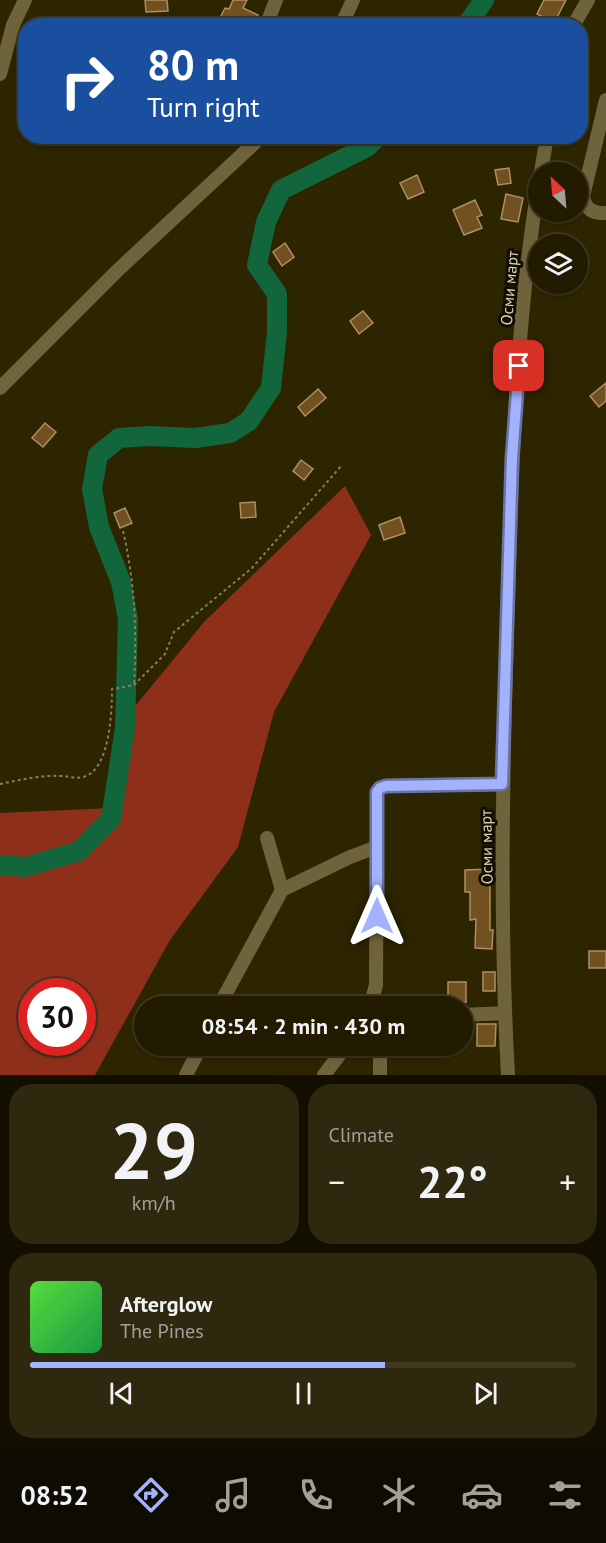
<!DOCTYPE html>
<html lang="en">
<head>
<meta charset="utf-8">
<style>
	:root { --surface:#221b00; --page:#2e280f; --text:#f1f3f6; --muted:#a2a199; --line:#3f3922; --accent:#a3b2fd }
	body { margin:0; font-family:"PT Sans",sans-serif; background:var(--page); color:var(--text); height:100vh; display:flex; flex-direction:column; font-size:22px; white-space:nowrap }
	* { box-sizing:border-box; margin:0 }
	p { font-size:20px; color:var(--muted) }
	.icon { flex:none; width:33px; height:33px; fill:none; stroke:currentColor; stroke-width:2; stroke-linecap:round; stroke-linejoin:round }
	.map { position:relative; height:1075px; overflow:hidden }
	.drawer { display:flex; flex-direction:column; gap:9px; padding:9px; background:#130f00; flex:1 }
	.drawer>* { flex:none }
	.guide { position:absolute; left:18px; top:18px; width:570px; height:126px; border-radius:24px; box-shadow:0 2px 4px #0004,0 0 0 2px var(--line); background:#1a4fa0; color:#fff; overflow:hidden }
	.needle { width:39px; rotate:334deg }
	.tools { position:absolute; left:528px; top:162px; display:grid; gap:12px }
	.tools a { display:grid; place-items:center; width:60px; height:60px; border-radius:50%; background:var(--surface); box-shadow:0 2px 4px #0004,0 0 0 2px var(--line); font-size:30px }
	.speed { position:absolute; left:18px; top:978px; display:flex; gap:12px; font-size:30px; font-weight:700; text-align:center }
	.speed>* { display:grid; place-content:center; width:78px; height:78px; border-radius:50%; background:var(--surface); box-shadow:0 2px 4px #0004,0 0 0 2px var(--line); line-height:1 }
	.speed .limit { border:9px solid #d22; background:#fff; color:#111 }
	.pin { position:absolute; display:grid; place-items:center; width:51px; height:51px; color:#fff; margin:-26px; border-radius:12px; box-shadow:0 3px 9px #0006 }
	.me { position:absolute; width:66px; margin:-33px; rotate:0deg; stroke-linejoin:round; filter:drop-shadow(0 0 4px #0008) }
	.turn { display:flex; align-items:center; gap:21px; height:126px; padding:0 30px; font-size:27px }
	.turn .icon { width:78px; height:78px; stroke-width:2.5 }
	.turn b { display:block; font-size:42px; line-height:51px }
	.big { font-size:45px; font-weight:800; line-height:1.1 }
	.drawer .widget { flex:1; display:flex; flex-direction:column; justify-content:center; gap:9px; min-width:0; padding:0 21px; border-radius:24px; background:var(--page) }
	.drawer .dial { align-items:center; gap:0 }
	.dial b { font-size:78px; line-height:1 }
	.song { display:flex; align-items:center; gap:18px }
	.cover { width:72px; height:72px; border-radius:9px; background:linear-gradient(135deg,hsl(110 70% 55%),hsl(140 70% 35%)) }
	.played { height:6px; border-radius:3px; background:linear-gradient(90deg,var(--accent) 65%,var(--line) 65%) }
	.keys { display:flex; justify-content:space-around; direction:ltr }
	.heat { display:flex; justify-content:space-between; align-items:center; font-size:33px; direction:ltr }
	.drawer .tiles { flex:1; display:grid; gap:9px; grid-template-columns:1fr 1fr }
	.widget:last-child { grid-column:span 2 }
	.trip { position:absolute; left:134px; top:996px; width:339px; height:60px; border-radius:30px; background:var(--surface); box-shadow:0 2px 4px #0004,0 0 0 2px var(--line); font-weight:800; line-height:60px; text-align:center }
	.tab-bar { display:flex; height:96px; justify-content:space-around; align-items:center; background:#0e0b00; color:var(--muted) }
	.tab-bar .icon { width:42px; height:42px }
	.tab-bar .on { color:var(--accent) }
	.tab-bar b { font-size:27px; color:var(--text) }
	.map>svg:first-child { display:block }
	.forest { fill:#8e3019; fill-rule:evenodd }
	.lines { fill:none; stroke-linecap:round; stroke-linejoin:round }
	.river { stroke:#11673b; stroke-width:20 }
	.building { fill:#71511f; stroke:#ae8e62; stroke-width:1.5 }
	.path { stroke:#867e5f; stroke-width:2; stroke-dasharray:3 3; stroke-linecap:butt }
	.minor { stroke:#6e633b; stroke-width:14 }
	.route-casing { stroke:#6a74a4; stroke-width:15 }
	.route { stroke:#a3b2fd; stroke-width:10 }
	.labels { text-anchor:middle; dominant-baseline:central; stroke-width:6; stroke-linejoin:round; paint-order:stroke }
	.street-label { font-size:16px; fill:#d8d1b7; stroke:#130d00 }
</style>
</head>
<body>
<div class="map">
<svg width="606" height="1075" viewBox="0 0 606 1075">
	<rect width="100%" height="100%" fill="#2d2400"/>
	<!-- forest -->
	<path class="forest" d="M345,486L371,535L274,712L238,847L170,940L95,1075H0V813L112,808L132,710L204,622ZM32,992H82V1042H32Z"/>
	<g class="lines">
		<!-- river -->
		<path class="river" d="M466,26L484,0
			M0,865L25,867L79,851L111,819L125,728L128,619L121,582L99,527L92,489L98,455L119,438L148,436L195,438L230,433L249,421L271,388L277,332V294L257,265L266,222L281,190L367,147L378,136"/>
	</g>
	<!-- building -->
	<path class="building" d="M145,0H167L168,11L146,12Z
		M233,0H247L243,8L258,15L253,26H234L220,18L225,8L229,9Z
		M544,0H566L554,23L537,14Z
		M509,168L511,183L498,185L495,170Z
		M417,175L424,192L408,199L400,183Z
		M506,194L523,198L518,222L501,219Z
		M475,200L482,215L477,217L482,228L464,235L453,210Z
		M285,243L294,257L282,266L273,252Z
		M363,311L373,323L359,334L350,321Z
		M606,383V401L599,407L590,396Z
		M318,389L326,398L305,416L298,407Z
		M45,423L56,432L43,447L32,438Z
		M301,460L313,469L304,480L293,471Z
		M255,502L256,517L241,518L240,503Z
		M125,508L132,523L120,528L114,513Z
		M400,517L405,533L384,540L379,525Z
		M490,869V930H493L492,949L475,948L476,919L470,920V892H465V870Z
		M589,951H606V968H589Z
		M483,972H495V991H483Z
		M448,982H466V1002L448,1003Z
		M477,1024H496L495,1046H477Z"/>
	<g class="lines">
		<!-- path -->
		<path class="path" d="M123,531C135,582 137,633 134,685
			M0,784C20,780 40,775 60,776C68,776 76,779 83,777C110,771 112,711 112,689L134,685L165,654L174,632L252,568L342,465"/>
		<!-- minor -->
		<path class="minor" d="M266,26L276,0
			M341,26L353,0
			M573,26L588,0
			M0,74L13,25L25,0
			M606,100L583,196C585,209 593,214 606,213
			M541,172L547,136
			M0,388L118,270L262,136
			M267,838L282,890
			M219,1006L282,890L350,857L377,847
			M370,1006L376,985L377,792L380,788L386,786L502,784
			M462,1015L505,1013
			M380,1046V1075
			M186,1075L201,1046
			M324,1075L346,1046
			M508,1075C499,916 503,758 508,599C512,462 516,323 538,188"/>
	</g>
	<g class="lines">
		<!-- route casing -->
		<g class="route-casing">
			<path id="route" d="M377,916V792L380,788L386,786L502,784L512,458L519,366"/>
		</g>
		<!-- route -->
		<use href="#route" class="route"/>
	</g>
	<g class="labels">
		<!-- street labels -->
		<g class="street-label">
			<text transform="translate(509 288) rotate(-85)">Осми март</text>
			<text transform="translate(486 847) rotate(-91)">Осми март</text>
		</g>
	</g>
</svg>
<div class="tools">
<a><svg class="needle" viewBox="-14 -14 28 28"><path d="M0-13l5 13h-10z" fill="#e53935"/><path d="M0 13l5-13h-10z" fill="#a2a199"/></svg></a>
<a><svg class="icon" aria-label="layers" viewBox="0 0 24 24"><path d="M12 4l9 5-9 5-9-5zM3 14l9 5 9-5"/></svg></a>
</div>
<div class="speed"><div class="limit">30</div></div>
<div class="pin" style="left:519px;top:366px;background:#d93025"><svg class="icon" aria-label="arrive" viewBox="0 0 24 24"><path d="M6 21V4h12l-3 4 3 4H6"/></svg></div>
<svg class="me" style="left:377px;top:916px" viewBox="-20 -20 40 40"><path d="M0-17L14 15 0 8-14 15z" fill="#a3b2fd" stroke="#fff" stroke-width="4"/></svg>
<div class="trip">08:54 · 2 min · 430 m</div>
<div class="guide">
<div class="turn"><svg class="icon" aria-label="right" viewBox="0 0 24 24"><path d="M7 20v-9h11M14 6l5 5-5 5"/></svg><div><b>80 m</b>Turn right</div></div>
</div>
</div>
<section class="drawer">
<div class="tiles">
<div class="widget dial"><b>29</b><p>km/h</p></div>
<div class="widget"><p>Climate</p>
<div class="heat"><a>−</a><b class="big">22°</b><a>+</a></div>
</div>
<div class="widget">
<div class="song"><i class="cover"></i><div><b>Afterglow</b><p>The Pines</p></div></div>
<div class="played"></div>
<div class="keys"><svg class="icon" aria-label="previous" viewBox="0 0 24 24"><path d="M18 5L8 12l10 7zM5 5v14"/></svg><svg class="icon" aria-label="pause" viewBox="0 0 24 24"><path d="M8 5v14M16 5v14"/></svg><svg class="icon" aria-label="next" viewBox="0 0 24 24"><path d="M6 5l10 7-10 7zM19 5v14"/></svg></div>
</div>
</div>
</section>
<nav class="tab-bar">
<b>08:52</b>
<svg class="icon on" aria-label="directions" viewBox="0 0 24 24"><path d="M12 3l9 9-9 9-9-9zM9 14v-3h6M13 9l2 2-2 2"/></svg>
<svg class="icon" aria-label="music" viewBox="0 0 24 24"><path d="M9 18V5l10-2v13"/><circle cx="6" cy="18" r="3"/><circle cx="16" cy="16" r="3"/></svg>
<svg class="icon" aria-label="phone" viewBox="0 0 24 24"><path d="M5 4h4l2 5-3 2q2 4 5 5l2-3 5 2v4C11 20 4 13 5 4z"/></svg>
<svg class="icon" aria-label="climate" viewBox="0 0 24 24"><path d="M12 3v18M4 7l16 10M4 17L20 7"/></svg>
<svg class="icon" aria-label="car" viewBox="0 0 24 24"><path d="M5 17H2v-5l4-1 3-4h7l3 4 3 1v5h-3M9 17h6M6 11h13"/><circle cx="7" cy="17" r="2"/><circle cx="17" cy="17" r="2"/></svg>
<svg class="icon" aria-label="filters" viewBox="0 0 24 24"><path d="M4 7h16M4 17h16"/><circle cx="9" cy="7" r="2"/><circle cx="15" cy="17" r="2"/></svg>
</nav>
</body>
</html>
